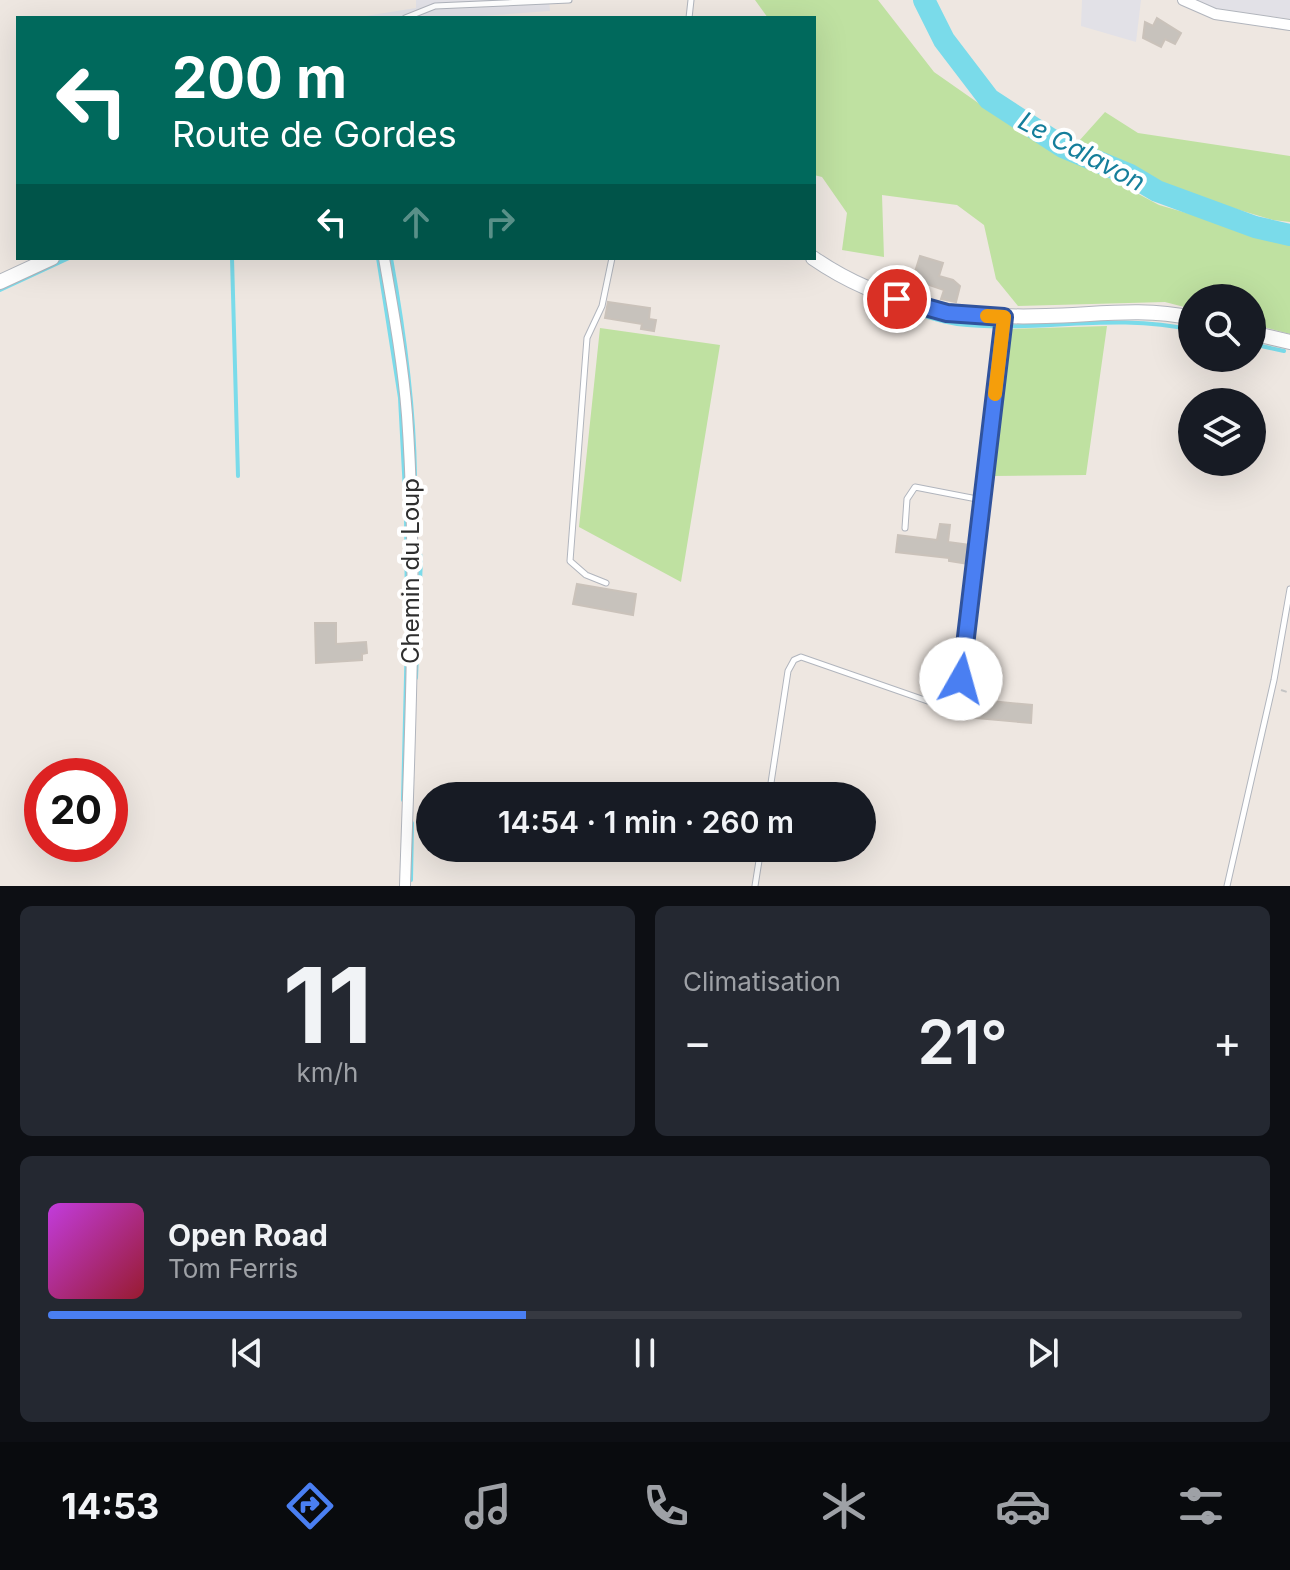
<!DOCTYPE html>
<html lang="fr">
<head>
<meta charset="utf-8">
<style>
	:root { --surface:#171b24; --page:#242831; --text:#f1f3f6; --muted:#9ea1a6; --line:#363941; --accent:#4a7ff2 }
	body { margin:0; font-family:Inter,sans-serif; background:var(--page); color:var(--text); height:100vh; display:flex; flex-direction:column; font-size:30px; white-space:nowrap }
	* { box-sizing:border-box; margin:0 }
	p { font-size:26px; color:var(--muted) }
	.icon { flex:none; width:44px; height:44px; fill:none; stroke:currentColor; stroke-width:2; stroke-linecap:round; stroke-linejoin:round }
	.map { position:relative; height:886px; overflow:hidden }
	.details { display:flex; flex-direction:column; gap:20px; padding:20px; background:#0d0f14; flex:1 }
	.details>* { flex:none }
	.hud { position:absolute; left:16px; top:16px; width:800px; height:244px; border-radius:0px; box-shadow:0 8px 32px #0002; background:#00695c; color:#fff; overflow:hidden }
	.tools { position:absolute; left:1178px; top:284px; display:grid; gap:16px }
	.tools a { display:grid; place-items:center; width:88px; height:88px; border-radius:50%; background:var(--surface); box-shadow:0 8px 32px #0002; font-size:40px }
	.speed { position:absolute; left:24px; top:758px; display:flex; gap:16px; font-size:40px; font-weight:700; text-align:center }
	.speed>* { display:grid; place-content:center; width:104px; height:104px; border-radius:50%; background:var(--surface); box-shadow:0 8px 32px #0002; line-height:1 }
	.speed .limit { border:12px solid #d22; background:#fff; color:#111 }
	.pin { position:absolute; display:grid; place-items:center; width:68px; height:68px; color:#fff; margin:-34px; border:4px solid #fff; border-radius:50%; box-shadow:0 2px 8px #0007 }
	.me { position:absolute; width:88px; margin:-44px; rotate:7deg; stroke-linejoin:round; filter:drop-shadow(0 0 6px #0008) }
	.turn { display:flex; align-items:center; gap:28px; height:168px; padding:0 24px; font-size:36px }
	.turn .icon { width:104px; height:104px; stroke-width:2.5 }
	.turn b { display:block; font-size:56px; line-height:68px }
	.lanes { display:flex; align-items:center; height:76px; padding:0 24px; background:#0003; justify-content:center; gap:40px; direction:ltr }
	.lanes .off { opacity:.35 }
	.big { font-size:60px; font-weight:600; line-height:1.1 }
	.details .tile { flex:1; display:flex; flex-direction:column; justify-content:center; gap:12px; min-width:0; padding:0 28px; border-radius:12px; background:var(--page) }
	.details .dial { align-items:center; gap:0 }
	.dial b { font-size:104px; line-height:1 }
	.song { display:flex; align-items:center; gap:24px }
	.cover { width:96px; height:96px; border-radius:12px; background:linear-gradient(135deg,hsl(290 70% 55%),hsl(350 70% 35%)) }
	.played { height:8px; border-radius:4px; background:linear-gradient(90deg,var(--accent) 40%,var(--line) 40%) }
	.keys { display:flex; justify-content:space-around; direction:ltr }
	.heat { display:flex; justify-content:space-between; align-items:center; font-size:44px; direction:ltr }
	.details .tiles { flex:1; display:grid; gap:20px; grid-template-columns:1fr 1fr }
	.tile:last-child { grid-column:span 2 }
	.trip { position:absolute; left:416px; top:782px; width:460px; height:80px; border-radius:40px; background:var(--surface); box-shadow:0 8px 32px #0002; font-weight:600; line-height:80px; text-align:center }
	.menu { display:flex; height:128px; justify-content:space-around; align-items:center; background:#090b0e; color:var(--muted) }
	.menu .icon { width:56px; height:56px }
	.menu .selected { color:var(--accent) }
	.menu b { font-size:36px; color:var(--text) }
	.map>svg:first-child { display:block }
	.industrial { fill:#e2e1e7 }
	.green { fill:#bfe1a1 }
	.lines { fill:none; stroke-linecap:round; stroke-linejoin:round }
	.stream { stroke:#7adbea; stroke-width:4 }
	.river { stroke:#7adbea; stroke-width:22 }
	.building { fill:#c7c2bc; stroke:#cac2ba; stroke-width:2 }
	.lane-casing { stroke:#b1b5bd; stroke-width:7 }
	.street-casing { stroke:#b1b5bd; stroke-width:12 }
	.secondary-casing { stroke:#b1b5bd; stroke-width:16 }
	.path { stroke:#c4c4c4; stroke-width:2; stroke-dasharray:6 4; stroke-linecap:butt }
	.lane { stroke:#fff; stroke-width:5 }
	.street { stroke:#fff; stroke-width:10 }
	.secondary { stroke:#fff; stroke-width:14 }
	.route-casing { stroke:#30539d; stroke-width:20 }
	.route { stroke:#4a7ff2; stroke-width:14 }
	.slow { stroke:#f59e0b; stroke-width:14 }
	.labels { text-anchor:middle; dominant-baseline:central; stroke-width:8; stroke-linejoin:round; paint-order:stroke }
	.street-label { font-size:24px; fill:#2e2e2e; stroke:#fff }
	.water-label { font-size:26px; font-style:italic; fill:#147e9b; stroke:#fff }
</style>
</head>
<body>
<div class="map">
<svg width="1290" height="886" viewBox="0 0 1290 886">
	<rect width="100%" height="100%" fill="#eee7e1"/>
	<!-- industrial -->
	<path class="industrial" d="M416,0H549L550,11L455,18H353L416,8Z
		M1082,0H1141L1136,42L1081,26Z
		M1189,0H1290V19L1214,8Z"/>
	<!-- green -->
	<path class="green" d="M755,0H878L934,72L984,107L1084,165L1159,205L1290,243V334L1252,324V298H1192V309L1165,302L1018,306L996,279L984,225L957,205L882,195L884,257L842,250L847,213L822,177L814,175V18H768Z
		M1105,112L1138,133L1290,156V222L1273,220L1169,189L1079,141Z
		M1107,326L1086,475L993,476L1009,329Z
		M600,328L720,345L681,582L579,527Z"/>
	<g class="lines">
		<!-- stream -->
		<path class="stream" d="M232,258L238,476
			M378,258L400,398L406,510L407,624
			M391,258C404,330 414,402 415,475
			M0,290L69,258
			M897,306C917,314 936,321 957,324C1035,333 1114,312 1192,330
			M1252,344L1284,351
			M416,539L421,558L416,678
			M403,800L407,636
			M411,880L412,823"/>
		<!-- river -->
		<path class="river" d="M924,0L944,40L989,99L1063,147L1130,175L1157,191L1255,227L1290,235"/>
	</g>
	<!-- building -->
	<path class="building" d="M1157,18L1181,33L1175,44L1165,39L1161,47L1143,38L1145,22L1153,26Z
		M920,256L943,263L939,276L953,280L960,286L956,302L941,299L944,290L915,280L911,292L896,288L901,271L914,275Z
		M608,302L650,308L649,319L656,320L654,331L641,329L642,324L605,318Z
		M940,524L950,525L948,542L971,545L969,564L949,561V558L896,552L898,535L937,540Z
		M577,584L636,594L633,615L573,604Z
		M315,623H336V644L366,642L367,653L362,654V660L316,663Z
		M961,694L980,700L1032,705L1031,723L976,718L959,710Z"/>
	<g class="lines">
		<!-- lane casing -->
		<g class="lane-casing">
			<path id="lane" d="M405,18L435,6L569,0
				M689,18L691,0
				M905,528L907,499L915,487L982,500
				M606,583L586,575L570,561L587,338L602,306L612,258
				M769,796L788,671L794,660L801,657L939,705C953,699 956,693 961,679L1004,318
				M755,886L761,848
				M1227,886L1274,680L1290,589"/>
		</g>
		<!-- street casing -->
		<g class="street-casing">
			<path id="street" d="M1183,0L1215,14L1290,25
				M384,258C393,309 403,363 407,415C418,572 410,729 405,886"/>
		</g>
		<!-- secondary casing -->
		<g class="secondary-casing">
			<path id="secondary" d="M813,258C884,307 961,319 1046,316C1095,315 1143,307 1192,318
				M0,282L52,258
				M1252,333L1290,342"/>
		</g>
		<!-- path -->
		<path class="path" d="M1281,690L1290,693"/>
		<!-- lane -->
		<use href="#lane" class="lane"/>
		<!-- street -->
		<use href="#street" class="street"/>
		<!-- secondary -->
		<use href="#secondary" class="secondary"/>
	</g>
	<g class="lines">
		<!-- route casing -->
		<g class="route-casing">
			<path id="route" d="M897,299L947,313L1004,317L961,679"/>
		</g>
		<!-- route -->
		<use href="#route" class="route"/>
		<!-- slow -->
		<path class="slow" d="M987,316L1004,317L995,394"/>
	</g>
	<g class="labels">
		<!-- street labels -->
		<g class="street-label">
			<text transform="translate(410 571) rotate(-90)">Chemin du Loup</text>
		</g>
		<!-- water labels -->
		<g class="water-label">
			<text transform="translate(1082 151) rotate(28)">Le Calavon</text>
		</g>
	</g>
</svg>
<div class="tools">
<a><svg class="icon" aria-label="search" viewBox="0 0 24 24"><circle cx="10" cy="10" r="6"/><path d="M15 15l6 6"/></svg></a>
<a><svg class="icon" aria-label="layers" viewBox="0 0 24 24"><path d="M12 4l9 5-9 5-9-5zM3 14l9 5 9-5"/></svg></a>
</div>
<div class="speed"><div class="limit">20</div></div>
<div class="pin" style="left:897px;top:299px;background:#d93025"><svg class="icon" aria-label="arrive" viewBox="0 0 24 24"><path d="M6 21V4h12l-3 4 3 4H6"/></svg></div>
<svg class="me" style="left:961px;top:679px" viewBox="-20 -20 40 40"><circle r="19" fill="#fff"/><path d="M0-13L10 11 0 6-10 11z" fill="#4a7ff2"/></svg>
<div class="trip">14:54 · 1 min · 260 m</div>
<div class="hud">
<div class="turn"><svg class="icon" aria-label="left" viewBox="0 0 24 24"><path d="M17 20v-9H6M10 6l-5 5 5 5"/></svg><div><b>200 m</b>Route de Gordes</div></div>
<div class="lanes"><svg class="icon" aria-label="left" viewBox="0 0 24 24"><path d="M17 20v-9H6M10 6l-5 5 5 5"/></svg><svg class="icon off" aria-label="ahead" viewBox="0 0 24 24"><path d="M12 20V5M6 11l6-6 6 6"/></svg><svg class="icon off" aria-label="right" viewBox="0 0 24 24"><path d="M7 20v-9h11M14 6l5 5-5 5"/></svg></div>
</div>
</div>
<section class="details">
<div class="tiles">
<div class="tile dial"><b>11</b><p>km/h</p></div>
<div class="tile"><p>Climatisation</p>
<div class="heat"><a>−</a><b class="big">21°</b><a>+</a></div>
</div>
<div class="tile">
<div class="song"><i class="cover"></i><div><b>Open Road</b><p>Tom Ferris</p></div></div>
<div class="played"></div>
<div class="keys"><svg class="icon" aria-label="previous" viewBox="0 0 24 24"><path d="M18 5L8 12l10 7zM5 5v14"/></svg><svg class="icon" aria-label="pause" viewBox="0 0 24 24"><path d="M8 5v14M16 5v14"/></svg><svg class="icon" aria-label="next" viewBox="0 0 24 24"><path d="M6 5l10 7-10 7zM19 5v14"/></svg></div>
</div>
</div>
</section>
<nav class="menu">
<b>14:53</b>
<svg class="icon selected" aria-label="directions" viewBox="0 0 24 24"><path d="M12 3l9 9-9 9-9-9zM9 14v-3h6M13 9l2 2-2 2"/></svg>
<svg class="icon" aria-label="music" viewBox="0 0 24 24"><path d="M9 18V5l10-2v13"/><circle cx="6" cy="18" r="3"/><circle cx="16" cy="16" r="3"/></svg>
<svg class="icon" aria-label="phone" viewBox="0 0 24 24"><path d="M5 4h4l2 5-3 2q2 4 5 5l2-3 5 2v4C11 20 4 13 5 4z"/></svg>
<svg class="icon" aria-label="climate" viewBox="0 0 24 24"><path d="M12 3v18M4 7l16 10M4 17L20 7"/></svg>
<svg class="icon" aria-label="car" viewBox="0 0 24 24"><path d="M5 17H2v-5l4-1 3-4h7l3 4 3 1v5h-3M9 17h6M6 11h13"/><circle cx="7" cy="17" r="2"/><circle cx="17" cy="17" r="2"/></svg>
<svg class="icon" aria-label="filters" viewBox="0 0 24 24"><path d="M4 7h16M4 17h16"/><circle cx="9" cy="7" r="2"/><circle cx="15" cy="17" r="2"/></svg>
</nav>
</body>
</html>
